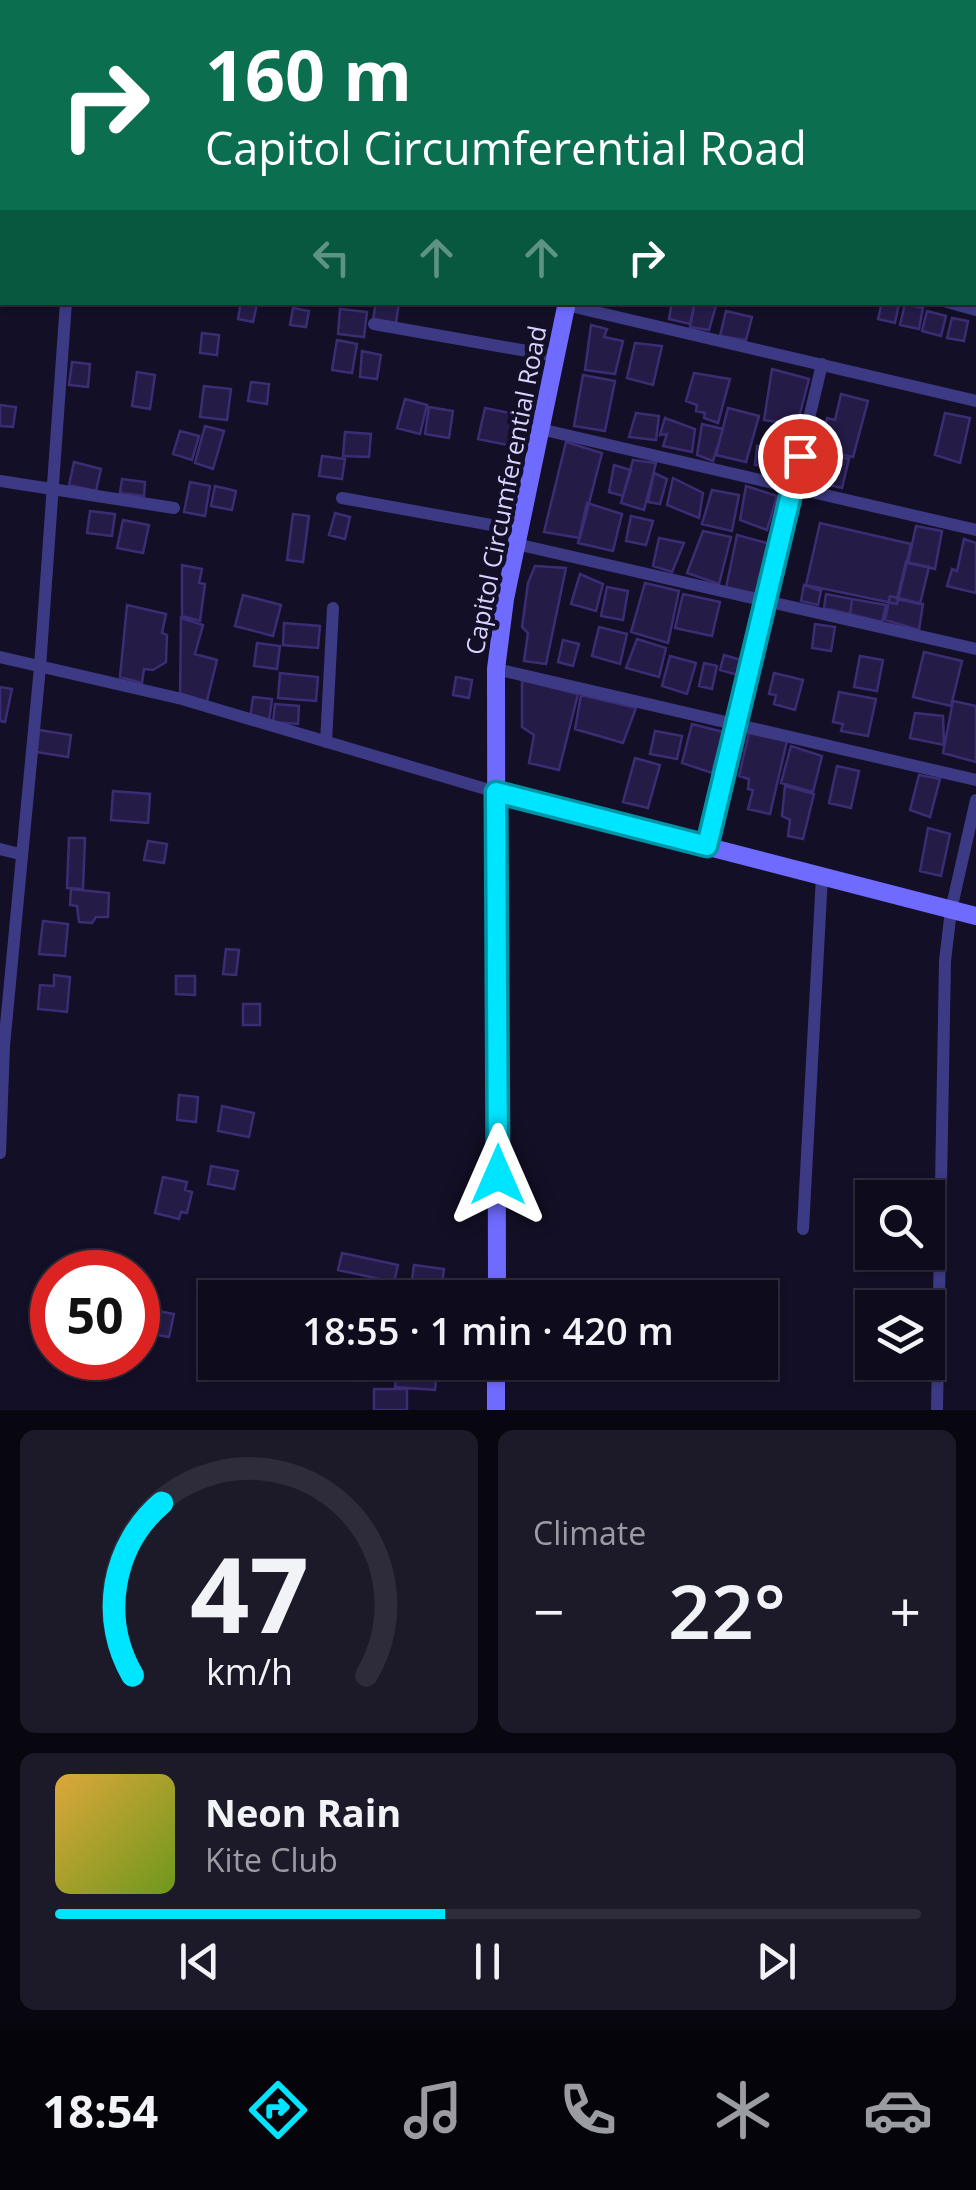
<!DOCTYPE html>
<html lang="en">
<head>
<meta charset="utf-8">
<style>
	:root { --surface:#0e0b1c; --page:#1c1929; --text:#f1f3f6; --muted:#9b9ba3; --line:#2e2b3b; --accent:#00e5ff }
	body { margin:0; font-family:"Open Sans",sans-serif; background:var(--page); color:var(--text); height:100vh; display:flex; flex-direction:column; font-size:38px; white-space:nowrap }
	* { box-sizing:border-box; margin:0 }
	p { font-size:32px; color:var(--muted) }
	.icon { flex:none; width:55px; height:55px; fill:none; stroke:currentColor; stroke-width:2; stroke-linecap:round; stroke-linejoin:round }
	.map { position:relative; height:1410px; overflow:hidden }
	.details { display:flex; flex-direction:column; gap:20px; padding:20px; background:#08060f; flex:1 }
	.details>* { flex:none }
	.guide { position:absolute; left:0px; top:0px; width:978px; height:305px; box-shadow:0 2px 8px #0004,0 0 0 2px var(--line); background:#0b6e4f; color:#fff; overflow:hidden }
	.controls { position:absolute; left:855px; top:1180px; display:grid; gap:20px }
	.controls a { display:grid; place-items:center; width:90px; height:90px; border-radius:0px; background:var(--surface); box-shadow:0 2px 8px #0004,0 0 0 2px var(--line); font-size:50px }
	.speed { position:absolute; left:30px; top:1250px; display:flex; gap:20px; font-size:50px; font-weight:700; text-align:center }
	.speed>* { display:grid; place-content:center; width:130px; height:130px; border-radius:50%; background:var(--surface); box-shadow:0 2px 8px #0004,0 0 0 2px var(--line); line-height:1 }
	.speed .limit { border:15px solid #d22; background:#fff; color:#111 }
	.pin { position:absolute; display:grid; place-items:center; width:85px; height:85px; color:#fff; margin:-42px; border:5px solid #fff; border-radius:50%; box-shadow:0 2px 10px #0007 }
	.me { position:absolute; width:110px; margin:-55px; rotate:0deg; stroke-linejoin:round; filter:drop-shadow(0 0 8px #0008) }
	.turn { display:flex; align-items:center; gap:35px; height:210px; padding:0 40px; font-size:45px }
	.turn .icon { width:130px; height:130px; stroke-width:2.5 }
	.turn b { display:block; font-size:70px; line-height:85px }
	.lanes { display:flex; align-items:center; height:95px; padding:0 40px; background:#0003; justify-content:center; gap:50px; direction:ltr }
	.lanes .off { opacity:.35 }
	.big { font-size:75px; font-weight:600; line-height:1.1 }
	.details .card { flex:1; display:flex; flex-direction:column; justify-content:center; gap:15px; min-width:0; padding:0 35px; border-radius:15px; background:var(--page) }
	.details .dial { align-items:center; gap:0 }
	.dial svg { height:260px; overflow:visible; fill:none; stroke:var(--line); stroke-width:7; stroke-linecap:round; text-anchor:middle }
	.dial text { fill:var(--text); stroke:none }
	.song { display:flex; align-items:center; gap:30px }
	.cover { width:120px; height:120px; border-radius:15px; background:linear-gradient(135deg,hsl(40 70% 55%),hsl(80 70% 35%)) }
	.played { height:10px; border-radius:5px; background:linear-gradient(90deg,var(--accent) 45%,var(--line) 45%) }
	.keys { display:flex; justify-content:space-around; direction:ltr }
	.heat { display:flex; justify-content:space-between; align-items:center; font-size:55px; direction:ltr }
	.details .tiles { flex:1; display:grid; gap:20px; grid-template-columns:1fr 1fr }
	.card:last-child { grid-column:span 2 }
	.trip { position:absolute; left:198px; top:1280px; width:580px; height:100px; border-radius:0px; background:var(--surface); box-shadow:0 2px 8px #0004,0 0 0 2px var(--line); font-weight:600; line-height:100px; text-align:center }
	.dock { display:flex; height:160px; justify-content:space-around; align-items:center; background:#06040b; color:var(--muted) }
	.dock .icon { width:70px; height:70px }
	.dock .active { color:var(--accent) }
	.dock b { font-size:45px; color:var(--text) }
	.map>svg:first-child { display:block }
	.building { fill:#241b47; stroke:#3b2d73; stroke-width:2.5 }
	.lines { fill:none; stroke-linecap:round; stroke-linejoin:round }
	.street { stroke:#3d3a85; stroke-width:12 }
	.secondary { stroke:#6f6bff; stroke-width:18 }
	.route-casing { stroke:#0095a6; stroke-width:25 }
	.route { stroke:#00e5ff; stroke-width:18 }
	.labels { text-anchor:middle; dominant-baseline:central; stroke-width:9; stroke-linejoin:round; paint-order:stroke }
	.street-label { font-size:25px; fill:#d9d4ff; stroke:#130f26 }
</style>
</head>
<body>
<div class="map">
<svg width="976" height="1410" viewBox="0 0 976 1410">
	<rect width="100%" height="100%" fill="#130f26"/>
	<!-- building -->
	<path class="building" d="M241,302L257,304L253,322L238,319Z
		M376,302H399L396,323L373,320Z
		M672,302H695L690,324L669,319Z
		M695,302H717L709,330L690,327Z
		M882,302L899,303L895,323L878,319Z
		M905,304L923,308L919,329L900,325Z
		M293,308L309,311L306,327L290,325Z
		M340,309L367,312L364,337L338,334Z
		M726,311L752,317L746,340L720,336Z
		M927,311L946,316L941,336L922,331Z
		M952,318L968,321L964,341L947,338Z
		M591,325L607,329L604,337L623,341L615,374L585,370Z
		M202,333L219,335L217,355L200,353Z
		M337,340L357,344L352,373L332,370Z
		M635,343L662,346L653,385L627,378Z
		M362,351L381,355L377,379L360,377Z
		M72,362L90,364L88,387L69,385Z
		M772,369L809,379L797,425L764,420Z
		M137,372L155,375L150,409L132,406Z
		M694,373L730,379L718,423L704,418L705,413L696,411L697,405L686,401Z
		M583,375L615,381L605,431L574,426Z
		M251,382L269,384L267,404L248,401Z
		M204,386L231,389L227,420L200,417Z
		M841,394L868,401L853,457L828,452L829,447L822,445L827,418L835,420Z
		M405,399L427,405L420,434L397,428Z
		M0,405L16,407L13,427L0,426Z
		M429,407L453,411L449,438L425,434Z
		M485,408L520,415L513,446L478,439Z
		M728,408L759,416L746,462L716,455Z
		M636,413L659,416L656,440L629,437Z
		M945,413L970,418L960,463L935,455Z
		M665,418L695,429L692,452L663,446L667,434L660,435Z
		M702,424L723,429L713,461L697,455Z
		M205,426L224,431L213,469L195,463Z
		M180,431L199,436L192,460L173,454Z
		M345,432L371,434L369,457L343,456Z
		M566,442L602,453L580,538L544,532Z
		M757,446L791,452L786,469L755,465Z
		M826,455L849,459L842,488L821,483Z
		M322,456L345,459L342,479L319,476Z
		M633,460L656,463L644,510L621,503Z
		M74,462L101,469L96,491L69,485Z
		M614,465L631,470L623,496L609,492Z
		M654,473L667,479L660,504L648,502Z
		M673,478L703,493L699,518L667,505Z
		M122,479L145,482L144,496L120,493Z
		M190,482L210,486L205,516L184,512Z
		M215,486L236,491L232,510L211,506Z
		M746,486L777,496L767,530L740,520Z
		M712,490L739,495L732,531L702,524Z
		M587,503L622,514L613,551L578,543Z
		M90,511L115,514L112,536L87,533Z
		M335,513L350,517L345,539L329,535Z
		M293,514L309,516L303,562L287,560Z
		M631,516L653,521L646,545L626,541Z
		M123,520L149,525L143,553L117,548Z
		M820,523L911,544L897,604L806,585Z
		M916,526L942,531L935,569L908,563Z
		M703,531L731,537L719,584L687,573Z
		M737,535L774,545L761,595L726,588Z
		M659,538L684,543L672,572L653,566Z
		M964,539L976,543V593L947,586L952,569L957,571Z
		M906,562L929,567L920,604L897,599Z
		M182,565L202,569L199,583L205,584L200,621L182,616Z
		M535,566L566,568L546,664L524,661L528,633L522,627L528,583Z
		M580,574L603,584L596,611L571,604Z
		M645,583L679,591L668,643L631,632Z
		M804,585L821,591L818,605L801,601Z
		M607,587L628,591L623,620L601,616Z
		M683,594L720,602L712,636L675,628Z
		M826,594L852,599L850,614L824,608Z
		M243,595L281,605L273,636L235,626Z
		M890,596L923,604L919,630L885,620Z
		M852,599L886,605L882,622L850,614Z
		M127,605L166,614L162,633L167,635L166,662L153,670L144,669L142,683L120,677Z
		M181,618L203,625L195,654L217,660L206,705L180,698Z
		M284,623L320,626L318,648L283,645Z
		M815,624L835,627L831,651L812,648Z
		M599,627L627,634L620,664L592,656Z
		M637,639L666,648L659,677L626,668Z
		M563,640L579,644L573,666L558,662Z
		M257,643L280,646L277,669L254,666Z
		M924,652L962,661L951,706L913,697Z
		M724,655L745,661L741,676L720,670Z
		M670,656L696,663L687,694L662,686Z
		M860,656L883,660L877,691L854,687Z
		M704,663L717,666L712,689L699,686Z
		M280,673L318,677L316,701L278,698Z
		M774,673L803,680L795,710L774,704L776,695L769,694Z
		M456,677L472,680L469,698L453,695Z
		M522,680L578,694L559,770L529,763L534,735L522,727Z
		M0,687L12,689L5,722L0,721Z
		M839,692L876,699L868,736L841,731L843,724L833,722Z
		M581,695L636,708L623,743L575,729Z
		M253,697L272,699L269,722L250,719Z
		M953,701L976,706V762L943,753Z
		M275,704L299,706L298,724L273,722Z
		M915,713L943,716L944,745L910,738Z
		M692,724L723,732L712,773L682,763Z
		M39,730L71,735L68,757L36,752Z
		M655,731L682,736L677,759L650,754Z
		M749,733L787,741L770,814L748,809L753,790L748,789L749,779L739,776Z
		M791,746L822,756L813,792L781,783Z
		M635,758L660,765L648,808L623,802Z
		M837,766L859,771L851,808L829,803Z
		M919,775L940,779L930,817L910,810Z
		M785,786L814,794L803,839L788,836L790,820L782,816Z
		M113,791L150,794L148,823L111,820Z
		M928,828L950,834L941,876L920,871Z
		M69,838H85L83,889L67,888Z
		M148,841L167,844L164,863L144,860Z
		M71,889L109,893L108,917H96L92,923L79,922L77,906L70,905Z
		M43,921L68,924L65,956L39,954Z
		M226,949L239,950L236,975L223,974Z
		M54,975L70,977L67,1012L38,1009L40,985L54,986Z
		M176,976H195V995L176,994Z
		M243,1004H260V1025H243Z
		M179,1095L198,1097L196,1122L177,1120Z
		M222,1106L254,1113L249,1137L218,1131Z
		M211,1166L238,1171L234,1189L208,1184Z
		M163,1177L187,1182L185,1190L192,1192L187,1213L181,1212L179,1219L155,1213Z
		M342,1253L398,1265L394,1282L338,1270Z
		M414,1265L444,1269L440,1298L410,1295Z
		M40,1293L52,1295V1319L35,1316V1296Z
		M146,1309L174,1314L169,1337L141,1332Z
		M339,1362H362L361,1381L337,1380Z
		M397,1368L437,1372L435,1390L395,1387Z
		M374,1389H407V1410H374Z"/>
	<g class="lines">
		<!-- street -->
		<path class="street" d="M89,2V0
			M975,93L976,94
			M975,196L976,197
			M947,302L976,310
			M566,305L976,401
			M374,324L555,356
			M540,429L976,530
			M0,481L174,508
			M342,498L519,530
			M516,544L976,649
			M0,657L182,699L496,792
			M496,669L976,780
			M326,742L333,608
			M707,846L822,364
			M0,849L20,854
			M0,1153L4,1046L40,667L66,302
			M803,1229L822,876
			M937,1410L945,961L951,910L976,800"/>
		<!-- secondary -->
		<path class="secondary" d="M444,0L448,2
			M633,2V0
			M496,792L976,916
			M497,1298L496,669L505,599L567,302
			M496,1410V1362"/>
	</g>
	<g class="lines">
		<!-- route casing -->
		<g class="route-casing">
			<path id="route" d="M498,1175L496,792L707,846L800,456"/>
		</g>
		<!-- route -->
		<use href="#route" class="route"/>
	</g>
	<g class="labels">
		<!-- street labels -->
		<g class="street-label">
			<text transform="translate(505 490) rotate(-79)">Capitol Circumferential Road</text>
		</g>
	</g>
</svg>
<div class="controls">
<a><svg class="icon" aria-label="search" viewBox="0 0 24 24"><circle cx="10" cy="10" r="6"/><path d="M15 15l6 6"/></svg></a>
<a><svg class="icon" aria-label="layers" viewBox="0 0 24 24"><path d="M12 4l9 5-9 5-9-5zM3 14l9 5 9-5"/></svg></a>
</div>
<div class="speed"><div class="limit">50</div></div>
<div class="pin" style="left:800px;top:456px;background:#d93025"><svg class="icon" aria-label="arrive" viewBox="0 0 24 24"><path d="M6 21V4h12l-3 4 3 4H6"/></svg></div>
<svg class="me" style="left:498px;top:1175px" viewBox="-20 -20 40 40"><path d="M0-17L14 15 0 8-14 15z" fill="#00e5ff" stroke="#fff" stroke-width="4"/></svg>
<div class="trip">18:55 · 1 min · 420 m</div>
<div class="guide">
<div class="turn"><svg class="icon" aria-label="right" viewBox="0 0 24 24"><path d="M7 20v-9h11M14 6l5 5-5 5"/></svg><div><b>160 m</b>Capitol Circumferential Road</div></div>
<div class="lanes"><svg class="icon off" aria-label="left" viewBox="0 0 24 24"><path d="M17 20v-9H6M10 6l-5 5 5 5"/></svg><svg class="icon off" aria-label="ahead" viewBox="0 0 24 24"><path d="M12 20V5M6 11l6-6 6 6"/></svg><svg class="icon off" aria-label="ahead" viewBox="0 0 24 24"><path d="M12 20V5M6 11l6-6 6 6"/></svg><svg class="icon" aria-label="right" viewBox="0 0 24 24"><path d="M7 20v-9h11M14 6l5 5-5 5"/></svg></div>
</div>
</div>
<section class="details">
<div class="tiles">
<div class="card dial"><svg viewBox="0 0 100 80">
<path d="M14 69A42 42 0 1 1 86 69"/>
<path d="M14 69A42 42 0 0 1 23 16" stroke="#00e5ff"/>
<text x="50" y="56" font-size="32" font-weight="700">47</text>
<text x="50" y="72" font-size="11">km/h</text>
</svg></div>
<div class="card"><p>Climate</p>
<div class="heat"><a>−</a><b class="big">22°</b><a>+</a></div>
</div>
<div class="card">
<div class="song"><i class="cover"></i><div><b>Neon Rain</b><p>Kite Club</p></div></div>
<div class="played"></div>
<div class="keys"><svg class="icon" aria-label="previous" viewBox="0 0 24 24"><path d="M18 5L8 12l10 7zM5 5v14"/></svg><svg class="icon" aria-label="pause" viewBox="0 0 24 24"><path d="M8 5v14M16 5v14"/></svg><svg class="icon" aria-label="next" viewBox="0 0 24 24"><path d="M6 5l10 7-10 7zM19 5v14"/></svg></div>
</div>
</div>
</section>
<nav class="dock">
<b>18:54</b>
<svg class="icon active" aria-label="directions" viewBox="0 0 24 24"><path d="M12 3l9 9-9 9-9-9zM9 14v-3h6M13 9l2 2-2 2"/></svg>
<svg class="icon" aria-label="music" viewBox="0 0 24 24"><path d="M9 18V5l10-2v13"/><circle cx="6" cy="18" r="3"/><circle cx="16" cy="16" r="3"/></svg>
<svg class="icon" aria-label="phone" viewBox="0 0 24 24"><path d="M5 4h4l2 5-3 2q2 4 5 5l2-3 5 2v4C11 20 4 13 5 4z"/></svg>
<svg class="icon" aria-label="climate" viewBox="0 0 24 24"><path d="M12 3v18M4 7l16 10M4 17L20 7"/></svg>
<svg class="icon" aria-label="car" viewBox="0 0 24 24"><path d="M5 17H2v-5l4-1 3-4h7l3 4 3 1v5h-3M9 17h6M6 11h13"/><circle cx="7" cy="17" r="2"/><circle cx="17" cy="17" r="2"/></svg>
</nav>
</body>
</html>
